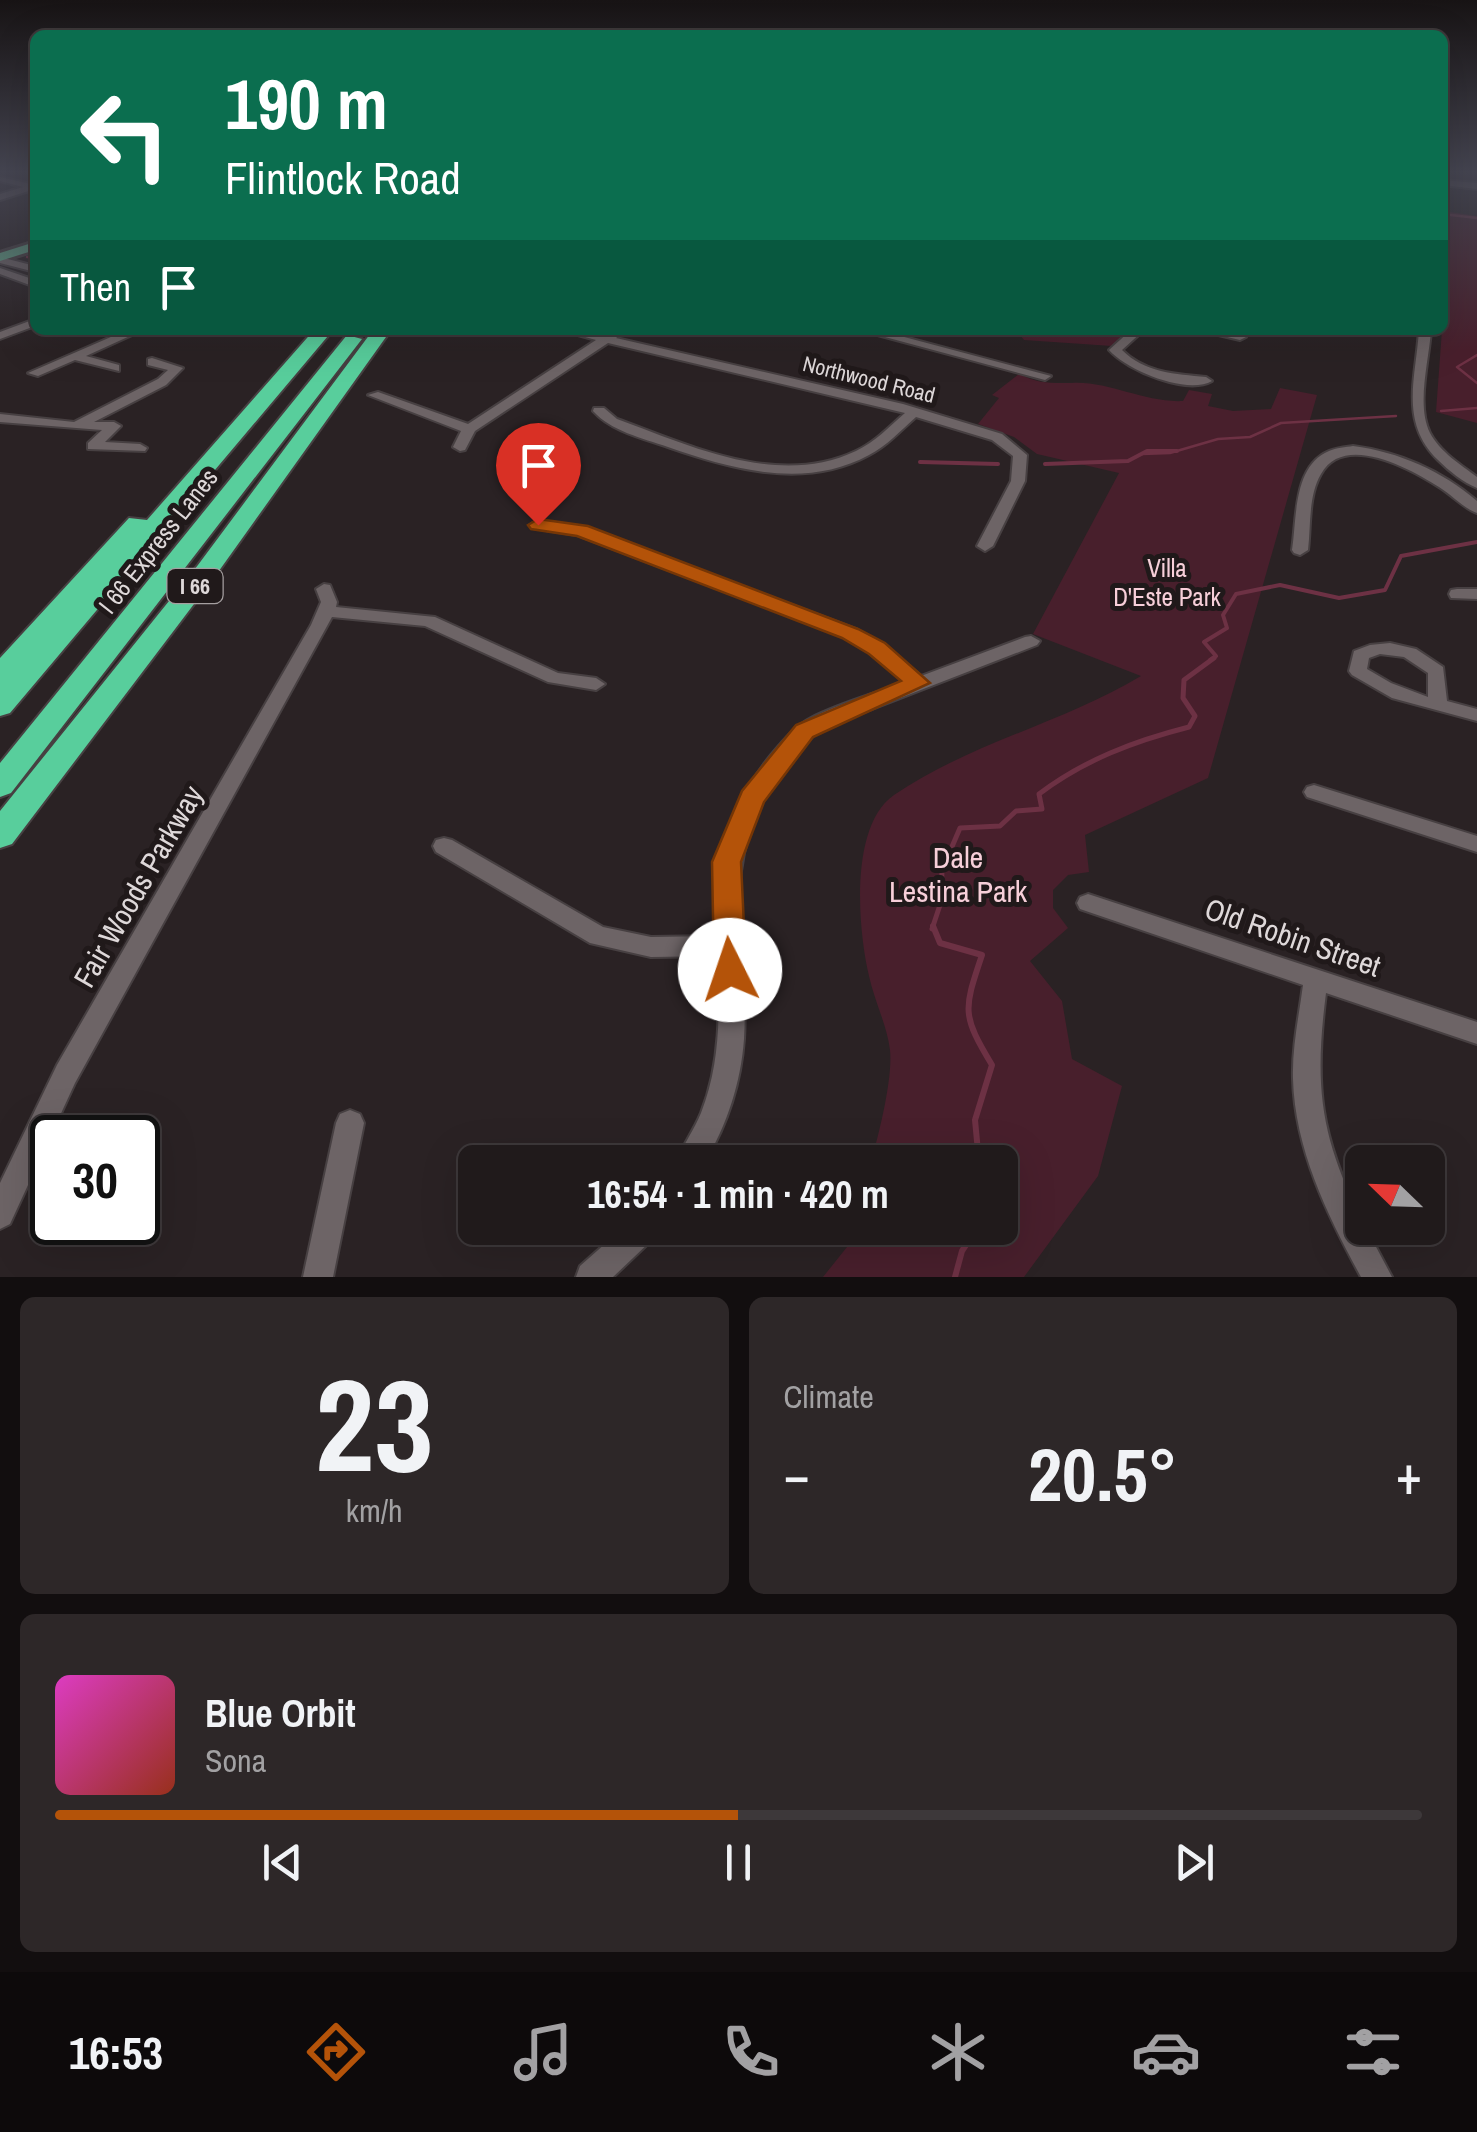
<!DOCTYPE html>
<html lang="en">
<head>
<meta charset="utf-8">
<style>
	:root { --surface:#201a1b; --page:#2d2728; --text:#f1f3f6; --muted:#a2a1a3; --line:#3d383a; --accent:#b45309 }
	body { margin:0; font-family:"Archivo Narrow",sans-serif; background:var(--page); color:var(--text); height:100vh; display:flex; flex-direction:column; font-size:38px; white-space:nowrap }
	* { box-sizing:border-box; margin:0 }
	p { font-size:32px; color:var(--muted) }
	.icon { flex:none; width:55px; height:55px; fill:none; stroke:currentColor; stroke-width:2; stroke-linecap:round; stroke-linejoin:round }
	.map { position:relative; height:1277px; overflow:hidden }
	.drawer { display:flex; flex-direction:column; gap:20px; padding:20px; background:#120e0f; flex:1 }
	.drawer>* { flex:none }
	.banner { position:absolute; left:30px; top:30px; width:1418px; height:305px; border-radius:15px; box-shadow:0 10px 40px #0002,0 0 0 2px var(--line); background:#0b6e4f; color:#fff; overflow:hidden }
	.needle { width:65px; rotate:293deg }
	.tools { position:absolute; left:1345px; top:1145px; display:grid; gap:20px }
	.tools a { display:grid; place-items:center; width:100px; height:100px; border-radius:15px; background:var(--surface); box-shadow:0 10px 40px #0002,0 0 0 2px var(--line); font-size:50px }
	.speed { position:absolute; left:30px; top:1115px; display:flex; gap:20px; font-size:50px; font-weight:700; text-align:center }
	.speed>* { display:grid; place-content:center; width:130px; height:130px; border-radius:50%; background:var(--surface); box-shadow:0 10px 40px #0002,0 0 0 2px var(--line); line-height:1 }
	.speed .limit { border:5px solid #111; border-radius:15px; background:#fff; color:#111 }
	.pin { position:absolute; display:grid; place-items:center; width:85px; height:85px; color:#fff; margin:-102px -42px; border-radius:50% 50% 50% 0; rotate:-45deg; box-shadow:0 0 10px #0007 }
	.pin .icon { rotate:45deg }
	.me { position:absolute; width:110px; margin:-55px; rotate:356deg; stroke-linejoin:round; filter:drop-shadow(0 0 8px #0008) }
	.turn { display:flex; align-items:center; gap:35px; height:210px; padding:0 30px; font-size:45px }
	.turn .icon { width:130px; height:130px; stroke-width:2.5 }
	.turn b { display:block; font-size:70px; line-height:85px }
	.then { display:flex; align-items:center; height:95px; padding:0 30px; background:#0003; gap:20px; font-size:38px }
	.big { font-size:75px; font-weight:800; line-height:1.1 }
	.drawer .card { flex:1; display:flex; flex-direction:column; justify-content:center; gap:15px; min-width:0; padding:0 35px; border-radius:15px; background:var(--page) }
	.drawer .dial { align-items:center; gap:0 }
	.dial b { font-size:130px; line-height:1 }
	.song { display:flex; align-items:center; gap:30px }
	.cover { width:120px; height:120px; border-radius:15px; background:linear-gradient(135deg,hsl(310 70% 55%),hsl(10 70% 35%)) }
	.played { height:10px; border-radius:5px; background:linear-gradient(90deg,var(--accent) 50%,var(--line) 50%) }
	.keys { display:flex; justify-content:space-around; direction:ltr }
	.heat { display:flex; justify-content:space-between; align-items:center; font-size:55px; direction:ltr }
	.drawer .tiles { flex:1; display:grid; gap:20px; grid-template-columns:1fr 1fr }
	.card:last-child { grid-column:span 2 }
	.trip { position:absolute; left:458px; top:1145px; width:560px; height:100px; border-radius:15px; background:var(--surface); box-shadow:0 10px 40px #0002,0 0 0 2px var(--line); font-weight:800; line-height:100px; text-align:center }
	.tabs { display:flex; height:160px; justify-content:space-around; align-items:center; background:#0d0a0b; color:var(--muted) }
	.tabs .icon { width:70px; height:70px }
	.tabs .selected { color:var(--accent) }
	.tabs b { font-size:45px; color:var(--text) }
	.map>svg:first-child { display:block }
	.green { fill:#481f2c }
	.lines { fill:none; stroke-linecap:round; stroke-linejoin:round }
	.stream-far3 { stroke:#6d3144; stroke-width:2.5 }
	.stream-far2 { stroke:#6d3144; stroke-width:4 }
	.stream-far1 { stroke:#6d3144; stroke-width:5 }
	.stream { stroke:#6d3144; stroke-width:6 }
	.minor-casing { stroke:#474042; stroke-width:4 }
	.major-casing { stroke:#474042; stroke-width:6 }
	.highway-casing { stroke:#474042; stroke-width:4 }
	.minor { fill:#6d6466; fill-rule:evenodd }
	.major { fill:#60a486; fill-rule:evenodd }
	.highway { fill:#58ce9c; fill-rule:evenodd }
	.route { fill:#b45309; stroke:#753606; stroke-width:2.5 }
	.labels { text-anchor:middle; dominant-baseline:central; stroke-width:10; stroke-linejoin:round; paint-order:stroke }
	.far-street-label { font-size:22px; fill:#ded8d9; stroke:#20191a }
	.shield { fill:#20191a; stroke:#a59fa0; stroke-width:2.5 }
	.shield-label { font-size:22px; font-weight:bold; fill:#ded8d9 }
	.street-label { font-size:25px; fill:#ded8d9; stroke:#20191a }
	.park-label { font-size:25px; fill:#f7cfd9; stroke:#20191a }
	.near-park-label { font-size:30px; fill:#f7cfd9; stroke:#20191a }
	.near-street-label { font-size:30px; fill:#ded8d9; stroke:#20191a }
</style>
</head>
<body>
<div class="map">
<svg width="1477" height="1277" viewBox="0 0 1477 1277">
	<rect width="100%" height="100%" fill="#2a2224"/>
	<!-- green -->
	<path class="green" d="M1443,211L1477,216V423L1436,412L1442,330Z
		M1024,330H1128L1112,346L1024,340L1020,335Z
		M1019,374C1040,384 1049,383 1072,383C1109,381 1145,403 1183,401L1189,390L1212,394L1208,406L1233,411L1271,409L1280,388L1317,395L1208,778L1085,835L1089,872L1068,875L1053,890V908L1068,928L1030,961L1062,1001L1072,1059L1122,1086L1098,1176L1024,1277H823L851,1242L854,1228H1000V1162H871C879,1134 893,1078 890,1050C887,1025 874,1000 869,976C858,930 849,826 894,795C970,743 1063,723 1141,676L1033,634L1119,473L1037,454L1014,437L978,424L999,398L992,395Z"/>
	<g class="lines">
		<!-- stream-far3 -->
		<path class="stream-far3" d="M1442,214L1477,218
			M27,257H35
			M1477,355L1457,367L1477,383
			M1441,411L1477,408
			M1142,454L1170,453L1218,439L1250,437L1281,423L1396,416"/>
		<!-- stream-far2 -->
		<path class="stream-far2" d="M1148,451H1177
			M920,462L998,464
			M1045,464L1128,461L1147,451
			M1210,660L1216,656L1204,642L1227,628L1223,615L1236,594L1280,585L1339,598L1385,590L1401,556L1477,542"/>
		<!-- stream-far1 -->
		<path class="stream-far1" d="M932,929L941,902L942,870L960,828L1000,826L1016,811L1042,809L1039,794C1084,760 1134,741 1189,727L1195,716L1183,698L1184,680L1214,658"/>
		<!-- stream -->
		<path class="stream" d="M933,926L940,943L982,955C964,1009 961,1014 992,1065L975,1120L979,1162
			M955,1277L962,1251L977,1228"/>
		<!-- minor casing -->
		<g class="minor-casing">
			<path id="minor" d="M0,177L35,185V189L0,200V194L23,187L0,181Z
				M1442,180L1477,183V189L1442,185Z
				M0,257L35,266V272L0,263Z
				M0,268L35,280V287L0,274Z
				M35,319V326L0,339V332Z
				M127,330H143L86,356L119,365V371L75,360L38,376L28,373Z
				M560,330H581L604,335L612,330H626L616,338L903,404L1002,434L1027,455L1025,481L993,546L985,551L977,546L1011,481L1013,456L992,440L916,417C901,430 887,446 869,455C805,490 731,469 668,447C642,438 611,431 593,411L594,408H604L617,419C691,446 778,488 856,451C875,442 889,427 905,413L608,343L475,431L465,450L460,451L453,447L461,431L368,395L378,392L468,424L596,340Z
				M859,330H878L1051,376L1045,380Z
				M1131,330H1144L1122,350C1145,373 1175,374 1206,377L1212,381C1187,395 1128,371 1109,350Z
				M1197,330H1221L1246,337L1240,340Z
				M1419,330H1431C1429,361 1416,405 1430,433C1440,452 1461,465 1477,477V488C1463,482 1449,471 1438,460C1399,422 1416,378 1419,330Z
				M152,358L183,368L166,385L94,422H114L121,426L105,442L140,444L147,448L145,451L88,449V443L102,430L0,422V414L74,422L158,379L168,370L148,365V359Z
				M1353,446C1399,452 1442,471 1477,501V513C1463,508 1452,495 1439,487C1411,469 1344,432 1321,474C1308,496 1311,526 1308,550L1300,555L1294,553L1292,550C1297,518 1293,466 1329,451C1336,448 1346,447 1353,446Z
				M538,520L585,528L856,629L883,645L921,676L1025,637L1031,636L1040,641L1037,645L823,728C802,743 786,763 772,785C716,875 750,942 744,1039C741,1082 727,1125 705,1162H676C683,1145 694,1130 701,1113C721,1062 720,1010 717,956L651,957L590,943L436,852L433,846L436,840L444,838L452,840L603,927L651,937L716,936C711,864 726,812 771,755C782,742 795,726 811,718C840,703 875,694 905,682L871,653L844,637L577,535L533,528L530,525Z
				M324,584L330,585L337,602L336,607L435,617L558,673L596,678L605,684L596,690L548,682L425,626L332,617L75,1083L10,1224L0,1229V1183L57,1065L311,625L321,602L316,589Z
				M1457,589H1477V599L1451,598L1449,594L1451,590Z
				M1390,643L1416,649L1443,667L1447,701L1477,709V721L1392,698L1352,675L1349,671L1354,651L1370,645ZM1380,654L1404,657L1428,673V697L1391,683L1367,669L1369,658Z
				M1314,785L1477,836V852L1307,797L1304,792L1307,787Z
				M1088,894L1477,1022V1044L1326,993C1314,1086 1320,1136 1362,1220V1228H1366L1392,1277H1361C1328,1216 1295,1150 1293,1079C1292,1047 1299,1016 1303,985L1080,909L1077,903L1080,897Z
				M350,1110L360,1114L364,1123L333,1277H303L336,1123L340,1114Z
				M623,1228H659L654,1238L613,1277H576L580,1266Z"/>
		</g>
		<!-- major casing -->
		<g class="major-casing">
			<path id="major" d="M35,242V250L0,261V253Z"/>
		</g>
		<!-- highway casing -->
		<g class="highway-casing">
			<path id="highway" d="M314,330H333L10,713L0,716V658L129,518L147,520Z
				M373,330H391L216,575L12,844L0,848V811L198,565Z
				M347,335L362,339L11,793L0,797V763Z"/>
		</g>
		<!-- minor -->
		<use href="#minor" class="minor"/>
		<!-- major -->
		<use href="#major" class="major"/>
		<!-- highway -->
		<use href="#highway" class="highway"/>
	</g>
	<!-- sky -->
	<linearGradient id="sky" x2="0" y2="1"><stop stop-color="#171314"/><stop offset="0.49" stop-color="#444450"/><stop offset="1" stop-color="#444450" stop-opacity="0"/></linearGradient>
	<rect width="1477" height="350" fill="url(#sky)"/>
	<!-- route -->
	<path class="route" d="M538,519L588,526L858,629L885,643L930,683L813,737L764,802L741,862L746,970L741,980L730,984L719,980L714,970L712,862L742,791L796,725L901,681L869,654L842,638L577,536L531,529L528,525Z"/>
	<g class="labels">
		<!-- far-street labels -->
		<g class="far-street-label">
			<text transform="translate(869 379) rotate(14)">Northwood Road</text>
		</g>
		<!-- shield labels -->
		<rect class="shield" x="167.5" y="569" width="55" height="34" rx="8"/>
		<g class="shield-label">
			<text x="195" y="586">I 66</text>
		</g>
		<!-- street labels -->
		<g class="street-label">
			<text transform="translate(158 541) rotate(-52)">I 66 Express Lanes</text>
		</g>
		<!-- park labels -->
		<g class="park-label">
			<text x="1167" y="568">Villa<tspan x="1167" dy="29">D'Este Park</tspan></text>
		</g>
		<!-- near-park labels -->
		<g class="near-park-label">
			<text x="958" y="857">Dale<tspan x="958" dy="34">Lestina Park</tspan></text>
		</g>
		<!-- near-street labels -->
		<g class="near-street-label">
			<text transform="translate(138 886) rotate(-60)">Fair Woods Parkway</text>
			<text transform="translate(1293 937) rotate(19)">Old Robin Street</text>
		</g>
	</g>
</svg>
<div class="tools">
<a><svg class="needle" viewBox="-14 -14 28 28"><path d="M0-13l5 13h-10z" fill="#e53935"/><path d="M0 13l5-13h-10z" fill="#a2a1a3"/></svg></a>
</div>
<div class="speed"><div class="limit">30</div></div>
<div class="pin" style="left:538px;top:525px;background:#d93025"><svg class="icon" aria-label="arrive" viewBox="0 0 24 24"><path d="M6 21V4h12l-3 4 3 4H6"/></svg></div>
<svg class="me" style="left:730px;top:970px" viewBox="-20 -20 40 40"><circle r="19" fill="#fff"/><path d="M0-13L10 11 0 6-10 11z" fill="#b45309"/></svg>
<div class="trip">16:54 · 1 min · 420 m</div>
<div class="banner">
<div class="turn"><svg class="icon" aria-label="left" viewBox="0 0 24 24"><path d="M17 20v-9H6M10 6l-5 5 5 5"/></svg><div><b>190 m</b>Flintlock Road</div></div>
<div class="then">Then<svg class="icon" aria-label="arrive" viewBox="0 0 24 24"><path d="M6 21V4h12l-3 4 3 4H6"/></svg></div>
</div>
</div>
<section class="drawer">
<div class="tiles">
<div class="card dial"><b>23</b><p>km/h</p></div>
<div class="card"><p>Climate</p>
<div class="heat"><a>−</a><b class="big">20.5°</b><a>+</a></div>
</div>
<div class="card">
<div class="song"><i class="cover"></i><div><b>Blue Orbit</b><p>Sona</p></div></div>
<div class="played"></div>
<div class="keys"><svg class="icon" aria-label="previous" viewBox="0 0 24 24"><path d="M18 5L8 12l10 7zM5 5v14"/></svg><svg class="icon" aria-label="pause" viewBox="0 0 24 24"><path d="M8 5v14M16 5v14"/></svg><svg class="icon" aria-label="next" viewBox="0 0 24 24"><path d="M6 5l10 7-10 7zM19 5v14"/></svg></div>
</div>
</div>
</section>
<nav class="tabs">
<b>16:53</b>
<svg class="icon selected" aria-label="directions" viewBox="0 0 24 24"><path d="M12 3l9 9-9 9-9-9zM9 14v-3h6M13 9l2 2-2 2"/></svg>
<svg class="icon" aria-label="music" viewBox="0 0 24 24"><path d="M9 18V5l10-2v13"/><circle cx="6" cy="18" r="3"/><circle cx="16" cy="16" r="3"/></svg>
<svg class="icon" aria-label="phone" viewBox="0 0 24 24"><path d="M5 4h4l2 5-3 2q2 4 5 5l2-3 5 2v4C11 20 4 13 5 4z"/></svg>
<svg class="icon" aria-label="climate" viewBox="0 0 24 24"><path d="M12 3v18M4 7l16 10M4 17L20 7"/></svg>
<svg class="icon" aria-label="car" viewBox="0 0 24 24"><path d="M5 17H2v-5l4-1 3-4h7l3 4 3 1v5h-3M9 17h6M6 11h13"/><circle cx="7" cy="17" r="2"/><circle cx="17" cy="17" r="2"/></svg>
<svg class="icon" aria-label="filters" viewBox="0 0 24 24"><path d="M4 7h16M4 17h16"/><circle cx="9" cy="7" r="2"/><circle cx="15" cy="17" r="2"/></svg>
</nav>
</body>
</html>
